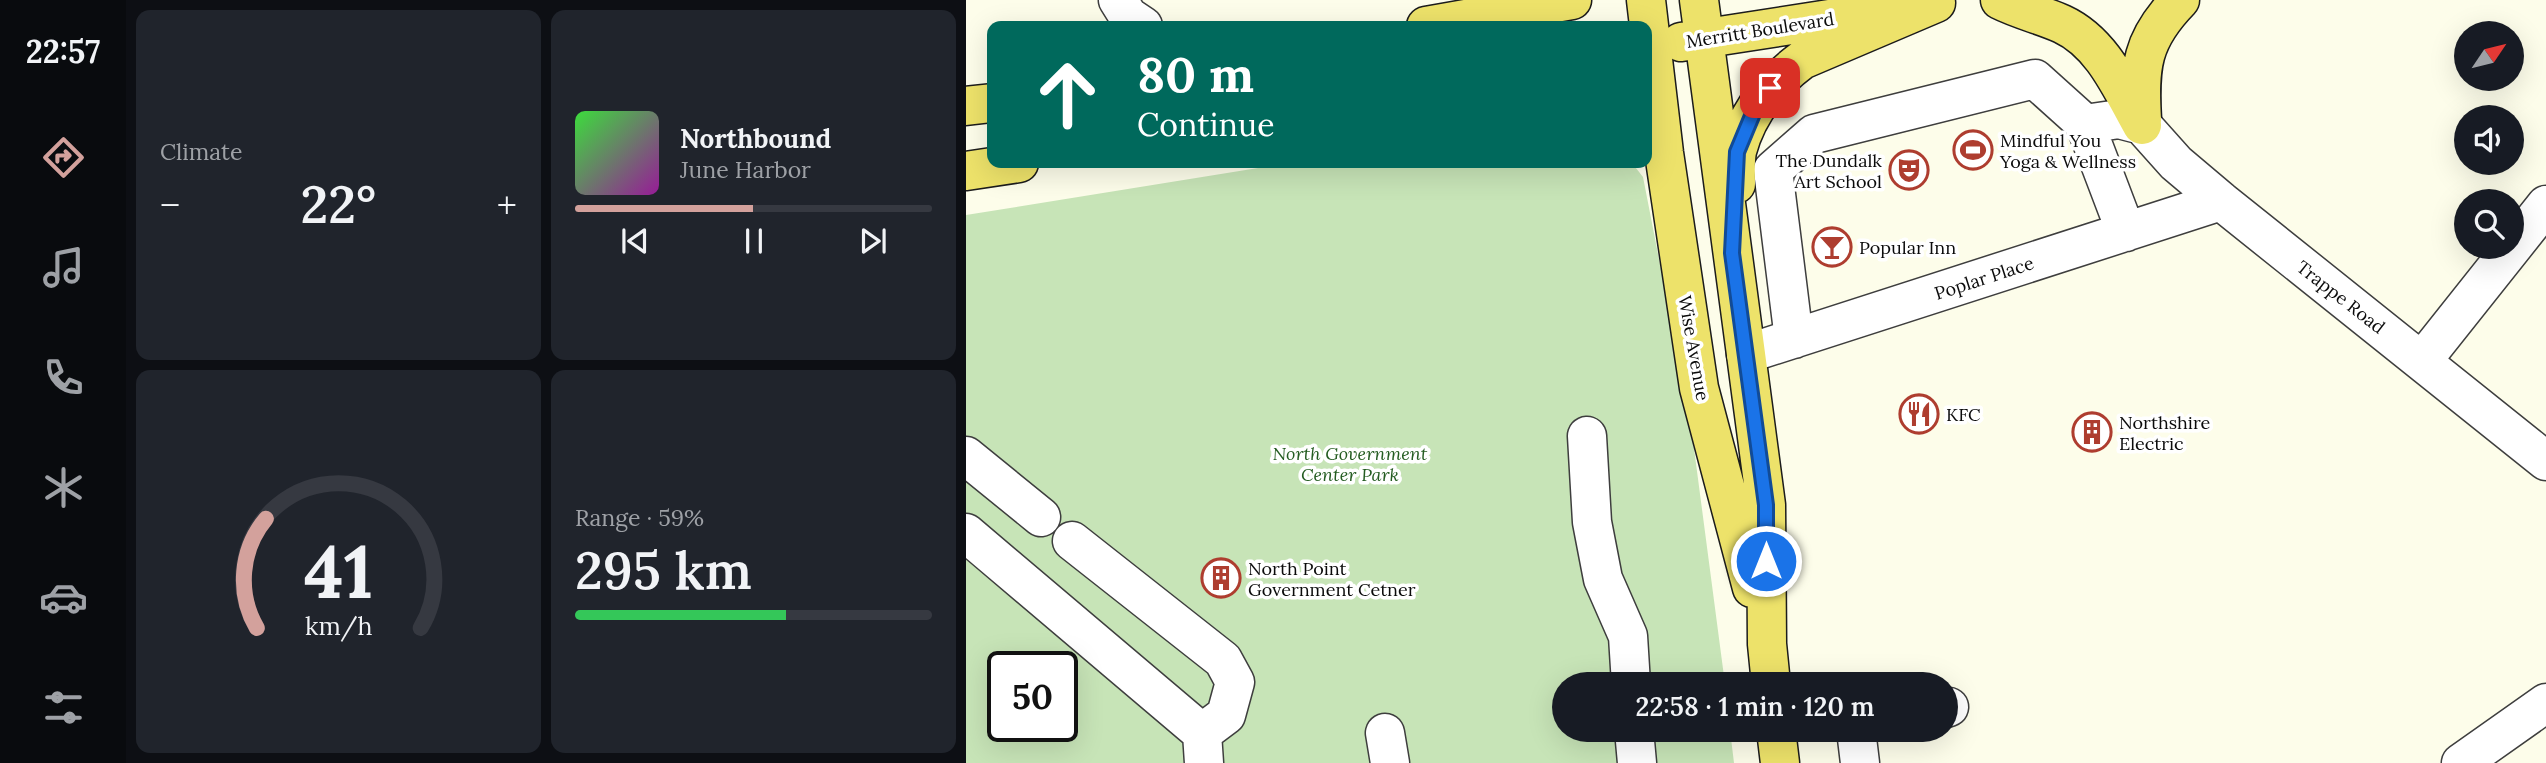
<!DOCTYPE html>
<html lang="en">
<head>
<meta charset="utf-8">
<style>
	:root { --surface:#171b24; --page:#20242c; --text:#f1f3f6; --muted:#9ea1a6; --line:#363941; --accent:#d3a19c }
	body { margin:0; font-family:Lora,serif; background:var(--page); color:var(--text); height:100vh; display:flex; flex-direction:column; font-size:26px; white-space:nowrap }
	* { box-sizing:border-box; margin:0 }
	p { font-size:23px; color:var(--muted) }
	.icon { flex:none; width:38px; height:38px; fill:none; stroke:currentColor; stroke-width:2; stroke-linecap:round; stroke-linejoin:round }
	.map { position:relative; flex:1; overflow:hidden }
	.sheet { display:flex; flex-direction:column; gap:10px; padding:10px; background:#0d0f14; width:840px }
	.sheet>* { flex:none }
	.top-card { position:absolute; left:21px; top:21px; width:665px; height:147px; border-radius:14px; box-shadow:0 7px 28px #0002; background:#00695c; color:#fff; overflow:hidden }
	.needle { width:46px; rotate:55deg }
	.fabs { position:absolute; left:1488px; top:21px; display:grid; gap:14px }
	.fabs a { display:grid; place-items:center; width:70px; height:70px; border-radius:50%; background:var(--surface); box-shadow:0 7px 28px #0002; font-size:35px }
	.speed { position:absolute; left:21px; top:651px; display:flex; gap:14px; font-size:35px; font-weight:700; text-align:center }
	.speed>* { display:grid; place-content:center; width:91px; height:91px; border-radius:50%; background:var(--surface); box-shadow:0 7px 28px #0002; line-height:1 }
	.speed .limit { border:4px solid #111; border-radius:10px; background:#fff; color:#111 }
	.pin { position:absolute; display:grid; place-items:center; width:60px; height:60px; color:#fff; margin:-30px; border-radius:14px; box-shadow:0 4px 10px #0006 }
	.me { position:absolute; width:77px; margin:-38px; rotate:0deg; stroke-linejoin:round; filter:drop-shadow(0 0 5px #0008) }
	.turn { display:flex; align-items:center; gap:24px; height:147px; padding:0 35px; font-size:32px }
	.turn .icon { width:91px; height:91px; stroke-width:2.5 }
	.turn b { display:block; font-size:49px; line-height:60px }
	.big { font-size:52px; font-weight:600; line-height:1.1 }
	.sheet .widget { flex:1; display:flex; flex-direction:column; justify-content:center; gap:10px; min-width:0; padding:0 24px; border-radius:14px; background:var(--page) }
	.sheet .dial { align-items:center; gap:0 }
	.dial svg { height:182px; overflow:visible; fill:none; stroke:var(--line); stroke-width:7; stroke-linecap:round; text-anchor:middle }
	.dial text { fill:var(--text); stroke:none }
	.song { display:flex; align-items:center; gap:21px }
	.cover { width:84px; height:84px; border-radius:10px; background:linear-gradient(135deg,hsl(120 70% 55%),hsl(300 70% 35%)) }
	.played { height:7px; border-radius:4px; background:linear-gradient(90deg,var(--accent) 50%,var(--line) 50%) }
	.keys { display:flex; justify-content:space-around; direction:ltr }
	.heat { display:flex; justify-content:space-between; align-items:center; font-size:38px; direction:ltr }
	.charge { height:10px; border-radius:5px; background:linear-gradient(90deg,#34c759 59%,var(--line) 0) }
	.sheet .tiles { flex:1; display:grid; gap:10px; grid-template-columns:repeat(2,1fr) }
	.trip { position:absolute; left:586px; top:672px; width:406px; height:70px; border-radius:35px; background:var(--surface); box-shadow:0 7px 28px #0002; font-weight:600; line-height:70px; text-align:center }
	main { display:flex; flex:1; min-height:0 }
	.tab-bar { display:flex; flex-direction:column; width:126px; justify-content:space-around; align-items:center; background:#090b0e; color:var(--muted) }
	.tab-bar .icon { width:49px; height:49px }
	.tab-bar .selected { color:var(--accent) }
	.tab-bar b { font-size:32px; color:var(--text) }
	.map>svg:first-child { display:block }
	.green { fill:#c7e4b7; fill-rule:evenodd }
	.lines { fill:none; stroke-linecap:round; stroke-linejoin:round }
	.minor-casing { stroke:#3e3e3e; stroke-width:41 }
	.major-casing { stroke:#1c1c1c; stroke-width:41 }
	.minor { stroke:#fff; stroke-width:38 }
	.major { stroke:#ede26a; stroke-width:38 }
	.route-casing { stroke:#114b97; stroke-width:18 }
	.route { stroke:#1a73e8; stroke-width:12 }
	.labels { text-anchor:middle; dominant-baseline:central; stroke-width:7; stroke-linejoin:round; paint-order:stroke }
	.street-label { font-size:18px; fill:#0b0b0b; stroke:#fff }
	.poi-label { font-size:18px; fill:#0b0b0b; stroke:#fff; text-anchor:start }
	.park-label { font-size:18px; font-style:italic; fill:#245c21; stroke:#fff }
</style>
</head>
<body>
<main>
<nav class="tab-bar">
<b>22:57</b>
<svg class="icon selected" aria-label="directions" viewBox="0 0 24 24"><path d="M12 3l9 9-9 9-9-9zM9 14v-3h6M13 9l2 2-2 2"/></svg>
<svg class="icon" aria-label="music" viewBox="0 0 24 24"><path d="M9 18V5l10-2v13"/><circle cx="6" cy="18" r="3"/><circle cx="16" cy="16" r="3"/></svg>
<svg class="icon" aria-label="phone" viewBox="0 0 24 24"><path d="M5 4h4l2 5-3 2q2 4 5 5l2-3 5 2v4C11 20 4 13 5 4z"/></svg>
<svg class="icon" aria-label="climate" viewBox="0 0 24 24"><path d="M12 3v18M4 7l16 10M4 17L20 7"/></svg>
<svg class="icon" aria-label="car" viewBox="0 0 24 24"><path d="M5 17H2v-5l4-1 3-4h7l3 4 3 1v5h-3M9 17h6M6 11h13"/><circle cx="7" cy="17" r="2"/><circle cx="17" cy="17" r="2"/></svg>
<svg class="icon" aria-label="filters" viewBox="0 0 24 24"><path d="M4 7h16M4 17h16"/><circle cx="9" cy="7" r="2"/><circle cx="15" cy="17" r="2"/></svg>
</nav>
<section class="sheet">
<div class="tiles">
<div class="widget"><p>Climate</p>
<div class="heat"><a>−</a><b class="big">22°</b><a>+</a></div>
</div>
<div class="widget">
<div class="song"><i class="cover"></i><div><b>Northbound</b><p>June Harbor</p></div></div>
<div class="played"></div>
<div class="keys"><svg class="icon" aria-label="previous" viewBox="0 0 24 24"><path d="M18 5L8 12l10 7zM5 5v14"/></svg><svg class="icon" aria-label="pause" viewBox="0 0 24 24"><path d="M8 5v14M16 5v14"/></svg><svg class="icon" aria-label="next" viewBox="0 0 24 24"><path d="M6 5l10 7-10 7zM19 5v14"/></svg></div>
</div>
<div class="widget dial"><svg viewBox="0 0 100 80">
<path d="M14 69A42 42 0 1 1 86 69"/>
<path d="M14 69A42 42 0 0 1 18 21" stroke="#d3a19c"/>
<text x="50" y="56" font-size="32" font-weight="700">41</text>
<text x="50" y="72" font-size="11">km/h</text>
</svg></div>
<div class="widget"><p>Range · 59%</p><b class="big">295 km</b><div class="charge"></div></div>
</div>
</section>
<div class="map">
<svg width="1580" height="763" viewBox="0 0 1580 763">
	<rect width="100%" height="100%" fill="#fdfdea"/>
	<!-- green -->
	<path class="green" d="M323,163H666L677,177L724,418L759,684H598V730H764L768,763H0V215ZM37,667H96V726H37Z"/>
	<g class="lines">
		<!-- minor casing -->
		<g class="minor-casing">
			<path id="minor" d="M152,0L162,16L177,26
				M1119,124L1153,119L1176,125L1210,163L1255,201L1580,461
				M828,339L807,170L848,134L1069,79L1119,124L1160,232
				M780,354L1255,201
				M1456,361L1580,205
				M621,436L626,522L637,579L662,636L665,684
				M0,456L75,517
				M0,533L236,733L238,763
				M106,541L257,660L269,682L260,715L236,733
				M980,708L983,707
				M668,730L671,763
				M890,730L894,763
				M419,733L424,763
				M1495,763L1580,703"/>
		</g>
		<!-- major casing -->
		<g class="major-casing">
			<path id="major" d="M680,0L698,153L733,388L786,588
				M733,0L800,505L801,644L805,684
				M1034,0C1054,10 1076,15 1096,24C1137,43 1155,88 1176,125
				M460,26L606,0
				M715,42L915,11
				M0,106L26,103
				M1176,120C1173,67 1175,40 1214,0
				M0,171L53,163
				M770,184C770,174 769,162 771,151C781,113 805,83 836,60L970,3
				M810,730L814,763"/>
		</g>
		<!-- minor -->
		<use href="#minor" class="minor"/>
		<!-- major -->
		<use href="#major" class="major"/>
	</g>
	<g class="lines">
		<!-- route casing -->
		<g class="route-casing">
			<path id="route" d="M800,561V505L766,253L771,152L791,104L804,88"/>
		</g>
		<!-- route -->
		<use href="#route" class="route"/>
	</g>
	<!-- icons -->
	<defs>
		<g id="stadium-ring" transform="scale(2.0125)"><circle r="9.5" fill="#fff" stroke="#ae3d2f" stroke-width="1.5"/><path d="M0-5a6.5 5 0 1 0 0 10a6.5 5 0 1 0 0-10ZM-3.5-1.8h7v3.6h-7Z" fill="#ae3d2f"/></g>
		<g id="theatre-ring" transform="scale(2.0125)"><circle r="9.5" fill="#fff" stroke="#ae3d2f" stroke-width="1.5"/><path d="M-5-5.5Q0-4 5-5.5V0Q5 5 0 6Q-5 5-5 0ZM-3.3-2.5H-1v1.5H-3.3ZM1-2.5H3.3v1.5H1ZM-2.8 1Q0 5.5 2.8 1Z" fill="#ae3d2f"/></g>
		<g id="bar-ring" transform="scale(2.0125)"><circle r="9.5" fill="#fff" stroke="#ae3d2f" stroke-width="1.5"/><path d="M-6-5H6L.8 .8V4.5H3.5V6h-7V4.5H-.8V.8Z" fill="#ae3d2f"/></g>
		<g id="restaurant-ring" transform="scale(2.0125)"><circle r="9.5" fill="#fff" stroke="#ae3d2f" stroke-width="1.5"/><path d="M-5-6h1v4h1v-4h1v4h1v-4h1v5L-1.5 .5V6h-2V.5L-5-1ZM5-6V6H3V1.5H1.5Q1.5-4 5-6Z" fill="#ae3d2f"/></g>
		<g id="building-ring" transform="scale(2.0125)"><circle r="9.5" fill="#fff" stroke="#ae3d2f" stroke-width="1.5"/><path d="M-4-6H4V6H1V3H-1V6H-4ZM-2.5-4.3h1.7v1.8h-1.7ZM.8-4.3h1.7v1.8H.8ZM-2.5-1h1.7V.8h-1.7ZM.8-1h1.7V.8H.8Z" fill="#ae3d2f"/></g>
	</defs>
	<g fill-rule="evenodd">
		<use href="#stadium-ring" x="1007" y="150"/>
		<use href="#theatre-ring" x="943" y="170"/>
		<use href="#bar-ring" x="866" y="247"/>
		<use href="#restaurant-ring" x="953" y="414"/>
		<use href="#building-ring" x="1126" y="432"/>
		<use href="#building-ring" x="255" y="578"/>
	</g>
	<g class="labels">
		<!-- street labels -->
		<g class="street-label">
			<text transform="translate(794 30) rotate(-9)">Merritt Boulevard</text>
			<text transform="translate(1018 278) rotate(-18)">Poplar Place</text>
			<text transform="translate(1375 297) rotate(38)">Trappe Road</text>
			<text transform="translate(728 348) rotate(80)">Wise Avenue</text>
		</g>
		<!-- poi labels -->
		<g class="poi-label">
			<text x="1034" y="140">Mindful You<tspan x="1034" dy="21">Yoga &amp; Wellness</tspan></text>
			<text x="916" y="160" text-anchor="end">The Dundalk<tspan x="916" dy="21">Art School</tspan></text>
			<text x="893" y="247">Popular Inn</text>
			<text x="980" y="414">KFC</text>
			<text x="1153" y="422">Northshire<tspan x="1153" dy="21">Electric</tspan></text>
			<text x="282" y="568">North Point<tspan x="282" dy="21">Government Cetner</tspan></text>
		</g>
		<!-- park labels -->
		<g class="park-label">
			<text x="384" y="453">North Government<tspan x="384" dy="21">Center Park</tspan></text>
		</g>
	</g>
</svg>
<div class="fabs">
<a><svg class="needle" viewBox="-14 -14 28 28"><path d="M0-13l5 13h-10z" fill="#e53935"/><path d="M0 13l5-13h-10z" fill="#9ea1a6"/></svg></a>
<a><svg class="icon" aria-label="sound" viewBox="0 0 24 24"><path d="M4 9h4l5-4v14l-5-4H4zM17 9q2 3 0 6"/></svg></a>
<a><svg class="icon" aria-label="search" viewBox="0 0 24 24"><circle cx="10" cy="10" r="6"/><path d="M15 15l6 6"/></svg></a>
</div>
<div class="speed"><div class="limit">50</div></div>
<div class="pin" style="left:804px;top:88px;background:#d93025"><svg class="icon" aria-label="arrive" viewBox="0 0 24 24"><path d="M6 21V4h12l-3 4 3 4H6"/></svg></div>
<svg class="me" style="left:800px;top:561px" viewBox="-20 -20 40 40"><circle r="17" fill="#1a73e8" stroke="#fff" stroke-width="3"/><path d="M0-11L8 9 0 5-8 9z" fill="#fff"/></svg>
<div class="trip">22:58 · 1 min · 120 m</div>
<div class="top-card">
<div class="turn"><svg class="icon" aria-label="ahead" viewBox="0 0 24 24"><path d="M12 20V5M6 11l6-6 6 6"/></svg><div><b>80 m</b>Continue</div></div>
</div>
</div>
</main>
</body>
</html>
